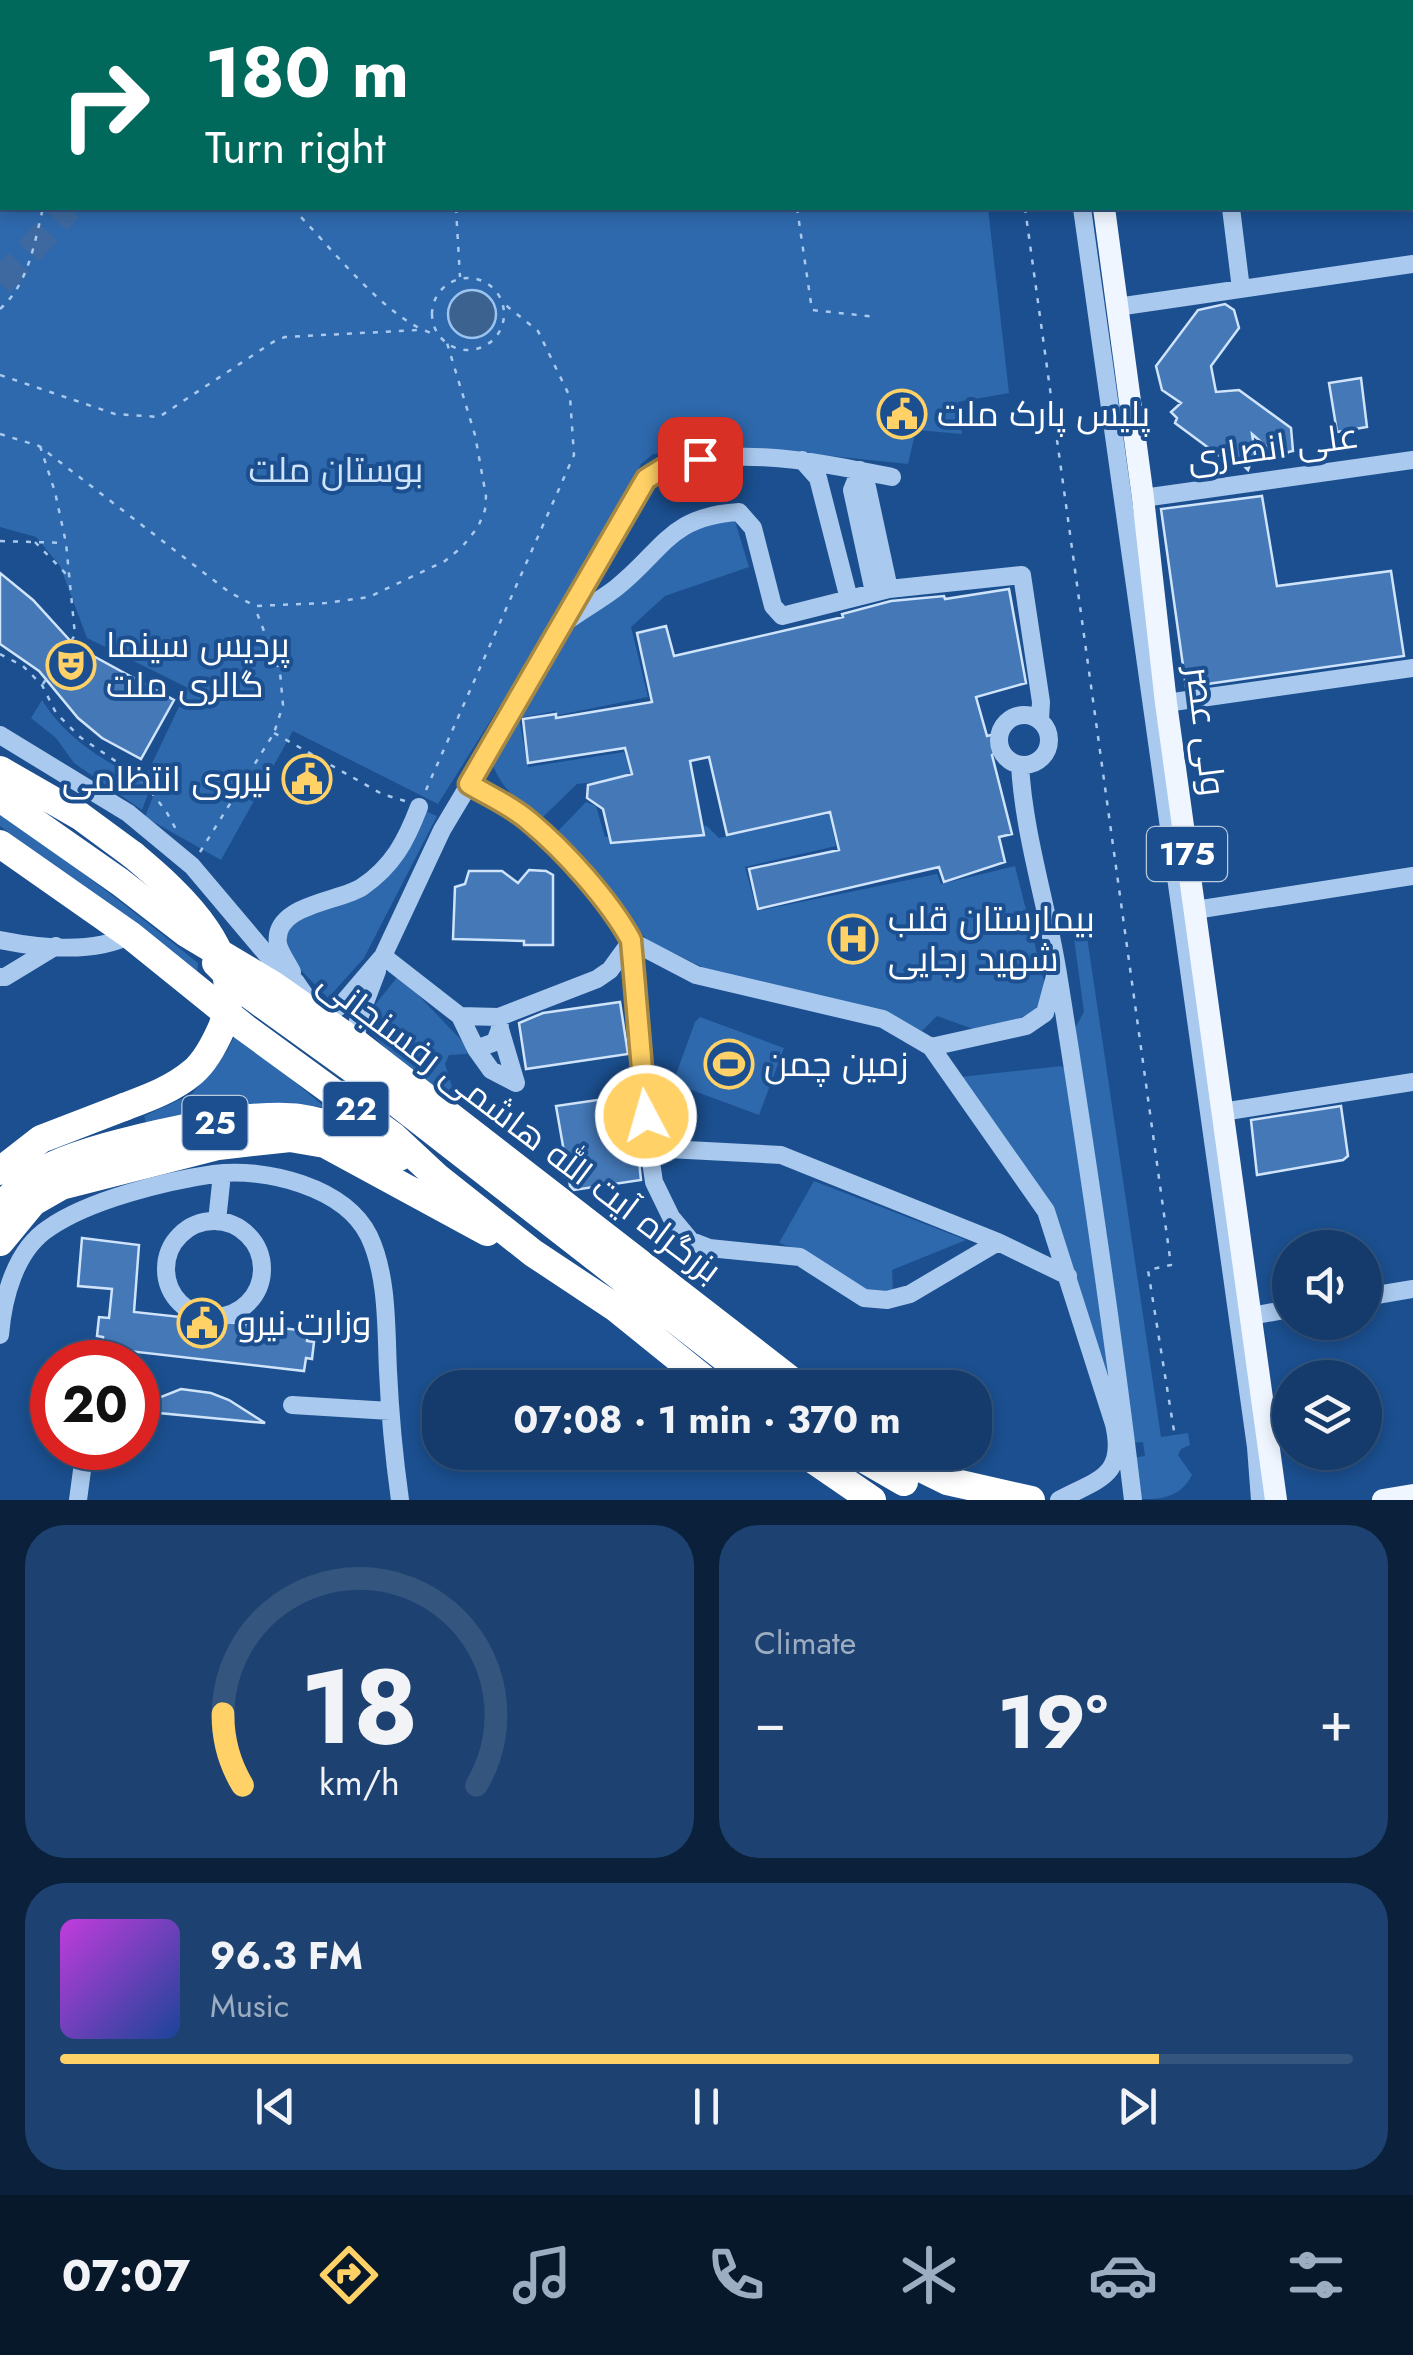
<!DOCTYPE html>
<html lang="en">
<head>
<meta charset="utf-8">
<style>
	:root { --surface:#143b6b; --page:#1d4271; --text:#f1f3f6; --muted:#9dadc1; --line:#33557e; --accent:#ffd166 }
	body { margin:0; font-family:Jost,Cairo,sans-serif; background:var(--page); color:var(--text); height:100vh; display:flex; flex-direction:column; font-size:38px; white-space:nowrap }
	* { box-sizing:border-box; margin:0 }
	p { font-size:32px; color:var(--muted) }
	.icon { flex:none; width:55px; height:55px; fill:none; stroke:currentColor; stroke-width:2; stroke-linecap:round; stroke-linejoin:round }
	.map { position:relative; height:1500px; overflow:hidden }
	.drawer { display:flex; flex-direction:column; gap:25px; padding:25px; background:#0b203b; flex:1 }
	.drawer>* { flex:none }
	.hud { position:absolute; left:0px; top:0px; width:1415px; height:210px; box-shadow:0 5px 15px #0003,0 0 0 2px var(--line); background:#00695c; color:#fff; overflow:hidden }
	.controls { position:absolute; left:1272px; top:1230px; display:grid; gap:20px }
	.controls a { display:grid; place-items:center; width:110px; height:110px; border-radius:50%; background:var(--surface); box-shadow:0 5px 15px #0003,0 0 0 2px var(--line); font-size:50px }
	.speed { position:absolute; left:30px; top:1340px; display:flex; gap:20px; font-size:50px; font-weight:700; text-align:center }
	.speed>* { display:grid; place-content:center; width:130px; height:130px; border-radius:50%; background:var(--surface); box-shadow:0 5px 15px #0003,0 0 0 2px var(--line); line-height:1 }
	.speed .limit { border:15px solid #d22; background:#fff; color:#111 }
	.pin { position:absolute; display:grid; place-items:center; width:85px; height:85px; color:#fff; margin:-42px; border-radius:20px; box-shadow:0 5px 15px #0006 }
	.me { position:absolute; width:110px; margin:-55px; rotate:354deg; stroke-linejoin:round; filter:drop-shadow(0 0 8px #0008) }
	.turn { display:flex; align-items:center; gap:35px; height:210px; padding:0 40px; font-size:45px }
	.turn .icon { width:130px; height:130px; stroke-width:2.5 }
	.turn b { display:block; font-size:70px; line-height:85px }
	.big { font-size:75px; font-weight:700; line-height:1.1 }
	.drawer .card { flex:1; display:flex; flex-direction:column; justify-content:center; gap:15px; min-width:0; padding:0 35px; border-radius:40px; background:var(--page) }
	.drawer .dial { align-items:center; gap:0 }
	.dial svg { height:260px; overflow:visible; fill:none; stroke:var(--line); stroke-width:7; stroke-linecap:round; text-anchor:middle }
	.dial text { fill:var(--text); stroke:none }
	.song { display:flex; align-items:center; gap:30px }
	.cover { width:120px; height:120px; border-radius:15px; background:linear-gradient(135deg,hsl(290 70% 55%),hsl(220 70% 35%)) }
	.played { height:10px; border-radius:5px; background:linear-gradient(90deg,var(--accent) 85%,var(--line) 85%) }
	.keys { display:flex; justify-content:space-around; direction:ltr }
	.heat { display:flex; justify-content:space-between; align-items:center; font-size:55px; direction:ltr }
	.drawer .tiles { flex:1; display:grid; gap:25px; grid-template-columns:1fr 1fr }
	.card:last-child { grid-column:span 2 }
	.trip { position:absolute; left:422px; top:1370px; width:570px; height:100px; border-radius:40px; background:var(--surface); box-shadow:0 5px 15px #0003,0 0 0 2px var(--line); font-weight:700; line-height:100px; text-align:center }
	.tabs { display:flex; height:160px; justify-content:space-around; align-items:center; background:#08182b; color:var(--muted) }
	.tabs .icon { width:70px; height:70px }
	.tabs .selected { color:var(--accent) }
	.tabs b { font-size:45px; color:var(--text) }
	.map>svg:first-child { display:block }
	.green { fill:#2e69ad }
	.water { fill:#3c6290; stroke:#9cc4f0; stroke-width:2.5 }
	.building { fill:#4478b7; stroke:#cfe3fa; stroke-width:2.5 }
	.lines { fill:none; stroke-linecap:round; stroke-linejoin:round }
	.highway-tunnel { stroke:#3d69a0; stroke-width:28; stroke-dasharray:28 14; stroke-linecap:butt }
	.path { stroke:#a9c9ee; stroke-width:2.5; stroke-dasharray:5 8; stroke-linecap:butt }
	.minor { stroke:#a9c9ee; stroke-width:18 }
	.major { stroke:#f0f6ff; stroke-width:22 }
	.highway { stroke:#fff; stroke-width:28 }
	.highway-bridge { stroke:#fff; stroke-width:28 }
	.route-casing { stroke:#a68842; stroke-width:25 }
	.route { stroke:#ffd166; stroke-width:18 }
	.labels { text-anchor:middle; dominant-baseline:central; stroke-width:8; stroke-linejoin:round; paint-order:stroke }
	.shield { fill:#1b4f8f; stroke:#bbcadd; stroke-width:2.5 }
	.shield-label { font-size:32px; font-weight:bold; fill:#fff }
	.poi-label { font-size:35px; fill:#fff; stroke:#1b4f8f; text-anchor:start }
	.street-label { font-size:35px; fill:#fff; stroke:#1b4f8f }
	.park-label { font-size:35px; fill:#cfe3fa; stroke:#1b4f8f }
</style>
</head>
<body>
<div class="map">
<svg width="1413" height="1500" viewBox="0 0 1413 1500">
	<rect width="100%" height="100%" fill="#1b4f8f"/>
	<!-- green -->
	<path class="green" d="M0,0H960L961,2H2V208H988L1009,393L958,402L962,434L916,430L908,464L755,448L653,454L641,464L577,583L438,804L293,731L221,860L145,817L156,789L146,776L188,688L87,638L60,566L36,537L0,527Z
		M734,518L749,567L665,596L631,627L648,697L559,715L555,711L519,718L528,767L624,752L632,778L577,784L543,817C513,797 500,789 489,754L573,626L678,537L711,519Z
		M42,700C70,744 107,761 151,786L142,810L74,763L56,738L31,718Z
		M586,802L596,806L605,837L707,826L719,838L829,814L836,846L745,867L757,911L937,874L941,884L1015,866L1044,981L1041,1007L1015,1021L976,1030L937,1016L922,1031L886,1012L710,971L647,940L558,831Z
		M422,810L437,816L364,958L328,998L287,956L286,929L301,912L353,898Z
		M0,813C68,860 133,911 198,963L197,973L0,826Z
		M1085,923L1161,1437L1188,1433L1190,1445L1181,1449L1178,1455L1192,1475C1182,1495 1164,1500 1142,1499L1137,1490L1131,1458L1145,1456L1143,1442L1131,1443L1074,1030L1084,1012L1072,924Z
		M399,975L466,1045L467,1054L449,1055L445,1064L452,1087L441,1097L410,1074L369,1031L374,1006Z
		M700,1017L784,1048L759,1115L678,1085L674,1080L695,1022Z
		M236,1033L326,1108C262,1097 210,1113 148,1128L144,1116L192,1094L227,1051Z
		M1061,1066L1066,1070L1112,1372L1106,1375L1056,1217L960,1077Z
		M814,1181L966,1240L892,1270L893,1292L859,1290L794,1248L779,1243Z"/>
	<!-- water -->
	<path class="water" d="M448 314a24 24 0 1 1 48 0a24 24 0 1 1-48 0Z"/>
	<!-- building -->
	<path class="building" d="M1225,304L1234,310L1239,328L1211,366L1216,392L1239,390L1291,428L1293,451L1288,452L1285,458L1279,453L1276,455L1252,434L1256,461L1251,462L1248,470L1242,464L1233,466L1175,423L1177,418L1171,412L1181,403L1162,390L1156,366L1198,310Z
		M1361,378L1367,427L1337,432L1329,383Z
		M1262,496L1277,586L1391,571L1404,656L1186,687L1161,509Z
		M0,573L33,600L75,646L174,700L141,759L102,738L78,718L39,671L0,644Z
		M1009,589L1026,683L976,697L987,736L995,734L999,751L992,755L1012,834L999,837L1005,862L944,882L939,867L758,909L749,869L839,850L830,812L727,835L709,757L690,761L704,835L611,843L603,809L587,798L588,785L632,774L625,748L528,763L523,719L556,714V718L652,702L637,633L666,626L674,656L843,617L842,614L891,601L944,596L945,599Z
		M529,870L546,871L553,875V945H524V941L453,939L455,887L465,884L469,871H502L518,883Z
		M620,1002L628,1054L526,1069L519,1023L543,1013Z
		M632,1095L641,1180L574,1190L570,1186L556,1106Z
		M1341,1106L1348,1156L1343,1160L1257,1175L1251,1120Z
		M82,1238L139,1245L134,1312L308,1331L307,1341L314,1342L312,1359L306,1358L304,1371L102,1348L103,1337L97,1336L99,1317L109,1318L112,1289L78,1286Z
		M181,1389L211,1393L229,1400L265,1423L138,1411V1406Z"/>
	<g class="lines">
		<!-- highway-tunnel -->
		<path class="highway-tunnel" d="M33,2L34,0
			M270,2L273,0
			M0,64L2,59
			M0,283L69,208"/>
		<!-- path -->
		<path class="path" d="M741,0V2
			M758,0L759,2
			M185,2V0
			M449,2L450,0
			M656,2V0
			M0,61H2
			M0,115L2,143
			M0,174L2,148
			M292,208C328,243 387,322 435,334
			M456,208L460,277
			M797,208L812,310L876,317
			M1025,208L1171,1265L1148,1270L1174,1431
			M432 314a36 36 0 1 1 72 0a36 36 0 1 1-72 0Z
			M0,309C29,283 34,244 43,208
			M0,375L115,414L159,417L273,342L285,337L419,330
			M0,434L39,446L229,592L255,606L326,603L369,597L445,561L462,547L478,527L485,510L486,496L475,435L447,343
			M40,446L55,492L66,543L75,635L43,684
			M0,541L65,543
			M35,542L68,576
			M0,654L23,666L42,685L56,713L80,737L139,777L166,811L178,833
			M274,733L382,794L405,801
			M426,790L574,455L570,397L538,331L503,303
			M200,852L274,733L283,705L280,672L255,608"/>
		<!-- minor -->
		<path class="minor" d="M1053,0L1054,2
			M1412,47H1413
			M1082,208L1256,1447L1260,1500
			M1231,208L1241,289
			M1117,307L1413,264
			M802,460L818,478L849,599
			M860,470L852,490L874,592
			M860,470L867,487L889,589
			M1143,498L1413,460
			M570,619C585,608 602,599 616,588C663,551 669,516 739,512L753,528L773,606L782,616L889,589L1022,575L1041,702L1040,720
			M1166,703L1413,668
			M999 740a25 25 0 1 1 50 0a25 25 0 1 1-50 0Z
			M0,735L128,813L192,866L268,956L296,982L322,1020L342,1004L383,956
			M1020,765C1024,836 1047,904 1058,974C1086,1149 1112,1324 1133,1500
			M469,784C489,796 512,806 529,821C564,850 610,901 631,941L649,1148L781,1155L998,1242L1068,1276
			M1195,910L1413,876
			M0,940C40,948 94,954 130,935
			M292,972C288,964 280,953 278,944C272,904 340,902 362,887C393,866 406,841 419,807
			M0,977H5L56,946
			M460,1016L383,956L442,830L566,622L646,479C712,439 819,462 892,477
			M460,1016L499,1017L500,1029L495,1042L476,1049Z
			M499,1017L597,979L610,970L631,941L696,975L883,1019L931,1047L1046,1211L1114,1424C1126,1476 1099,1479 1059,1500
			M356,1043L358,1021L377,971
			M931,1047L1026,1026L1045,1013L1055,976
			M476,1049L491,1070L516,1083L500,1029
			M1222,1112L1413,1082
			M649,1148L654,1182L671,1217L691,1241L709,1248L800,1257L864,1298L887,1300L910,1294L998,1242
			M166 1269a48 48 0 1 1 96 0a48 48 0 1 1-96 0Z
			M217,1221L222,1174
			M1365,1297L1413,1289
			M1251,1316L1290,1309
			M0,1335C3,1298 15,1250 49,1228C89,1200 166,1181 214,1174C265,1167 345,1187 369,1236C388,1276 386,1329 388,1371C390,1415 394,1457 400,1500
			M292,1405L390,1411
			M78,1500L85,1448"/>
		<!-- major -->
		<path class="major" d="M1075,0L1076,2
			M1104,208L1143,498L1166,703L1276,1500
			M1383,1500L1413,1495"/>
		<!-- highway -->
		<path class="highway" d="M0,770L80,816L133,855
			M0,798L120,882L186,933L273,985L356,1043L801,1388
			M0,844L130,935L245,1028L393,1136L437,1177L533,1253L616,1308L715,1388
			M216,963L243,990L365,1078L763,1388
			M0,1171L41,1139L124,1107
			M0,1207C16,1190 33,1175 54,1165C104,1142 247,1110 300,1118C337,1123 367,1141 399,1157
			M0,1242L33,1202L61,1186L218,1146L290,1138L325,1144L487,1232
			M802,1452L872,1500
			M852,1452L904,1482
			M888,1452L947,1481L1031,1500"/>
		<!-- highway-bridge -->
		<path class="highway-bridge" d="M124,1107C148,1098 173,1089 193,1072C206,1061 215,1043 222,1027C250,957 181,895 133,855"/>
	</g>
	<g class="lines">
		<!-- route casing -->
		<g class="route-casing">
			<path id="route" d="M646,1116L631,940C609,900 565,851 529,821C512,806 489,796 469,784L646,479L667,466L700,459"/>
		</g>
		<!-- route -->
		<use href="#route" class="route"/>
	</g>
	<!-- icons -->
	<defs>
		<g id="civic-ring" transform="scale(2.5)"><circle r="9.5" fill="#1b4f8f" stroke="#ffd166" stroke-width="1.5"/><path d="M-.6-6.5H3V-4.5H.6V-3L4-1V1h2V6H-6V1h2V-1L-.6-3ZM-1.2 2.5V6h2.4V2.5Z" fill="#ffd166"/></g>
		<g id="theatre-ring" transform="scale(2.5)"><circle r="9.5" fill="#1b4f8f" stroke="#ffd166" stroke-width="1.5"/><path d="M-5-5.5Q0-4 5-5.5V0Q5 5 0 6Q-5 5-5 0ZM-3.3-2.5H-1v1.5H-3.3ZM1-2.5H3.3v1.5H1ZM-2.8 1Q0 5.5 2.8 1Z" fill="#ffd166"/></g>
		<g id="hospital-ring" transform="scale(2.5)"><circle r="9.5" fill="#1b4f8f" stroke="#ffd166" stroke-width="1.5"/><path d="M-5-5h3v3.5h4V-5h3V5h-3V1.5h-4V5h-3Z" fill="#ffd166"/></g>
		<g id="stadium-ring" transform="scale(2.5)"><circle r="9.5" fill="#1b4f8f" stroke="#ffd166" stroke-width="1.5"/><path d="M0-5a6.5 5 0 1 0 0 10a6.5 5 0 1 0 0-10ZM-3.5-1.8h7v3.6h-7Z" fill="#ffd166"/></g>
	</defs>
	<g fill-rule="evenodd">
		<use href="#civic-ring" x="902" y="414"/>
		<use href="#theatre-ring" x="71" y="665"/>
		<use href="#civic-ring" x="307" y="779"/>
		<use href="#hospital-ring" x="853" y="939"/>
		<use href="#stadium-ring" x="729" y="1064"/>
		<use href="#civic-ring" x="202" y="1323"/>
	</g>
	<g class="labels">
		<!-- shield labels -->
		<g class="shield">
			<rect x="1147" y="827" width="80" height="54" rx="8"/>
			<rect x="323.5" y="1082" width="65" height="54" rx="8"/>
			<rect x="182.5" y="1096" width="65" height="54" rx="8"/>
		</g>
		<g class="shield-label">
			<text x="1187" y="854">175</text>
			<text x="356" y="1109">22</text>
			<text x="215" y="1123">25</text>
		</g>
		<!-- poi labels -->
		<g class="poi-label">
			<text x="937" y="414">پلیس پارک ملت</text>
			<text x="106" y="645">پردیس سینما<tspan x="106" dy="40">گالری ملت</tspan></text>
			<text x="272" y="779" text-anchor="end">نیروی انتظامی</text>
			<text x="888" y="919">بیمارستان قلب<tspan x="888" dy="40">شهید رجایی</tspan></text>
			<text x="764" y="1064">زمین چمن</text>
			<text x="237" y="1323">وزارت نیرو</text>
		</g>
		<!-- street labels -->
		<g class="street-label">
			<text transform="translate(1273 447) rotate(-8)">علی انصاری</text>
			<text transform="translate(1206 731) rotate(83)">ولی عصر</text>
			<text transform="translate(520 1126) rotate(37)">بزرگراه آیت الله هاشمی رفسنجانی</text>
		</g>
		<!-- park labels -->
		<g class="park-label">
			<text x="336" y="470">بوستان ملت</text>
		</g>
	</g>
</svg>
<div class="controls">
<a><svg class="icon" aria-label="sound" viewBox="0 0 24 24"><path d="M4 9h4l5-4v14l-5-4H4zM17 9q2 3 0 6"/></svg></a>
<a><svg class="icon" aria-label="layers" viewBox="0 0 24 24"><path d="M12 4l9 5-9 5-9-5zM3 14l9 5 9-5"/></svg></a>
</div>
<div class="speed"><div class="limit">20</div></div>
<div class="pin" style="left:700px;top:459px;background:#d93025"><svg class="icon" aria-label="arrive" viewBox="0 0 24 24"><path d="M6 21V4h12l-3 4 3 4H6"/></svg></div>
<svg class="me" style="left:646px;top:1116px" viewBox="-20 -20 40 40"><circle r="17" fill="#ffd166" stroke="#fff" stroke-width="3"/><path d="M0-11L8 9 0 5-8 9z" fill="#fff"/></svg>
<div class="trip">07:08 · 1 min · 370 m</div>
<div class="hud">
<div class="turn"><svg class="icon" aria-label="right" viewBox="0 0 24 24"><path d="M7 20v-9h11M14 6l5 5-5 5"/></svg><div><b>180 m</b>Turn right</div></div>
</div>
</div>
<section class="drawer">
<div class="tiles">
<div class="card dial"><svg viewBox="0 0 100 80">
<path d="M14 69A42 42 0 1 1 86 69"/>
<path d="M14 69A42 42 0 0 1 8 47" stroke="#ffd166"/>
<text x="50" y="56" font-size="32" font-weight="700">18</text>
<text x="50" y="72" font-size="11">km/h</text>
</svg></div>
<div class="card"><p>Climate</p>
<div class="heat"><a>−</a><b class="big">19°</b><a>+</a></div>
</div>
<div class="card">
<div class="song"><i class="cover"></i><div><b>96.3 FM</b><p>Music</p></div></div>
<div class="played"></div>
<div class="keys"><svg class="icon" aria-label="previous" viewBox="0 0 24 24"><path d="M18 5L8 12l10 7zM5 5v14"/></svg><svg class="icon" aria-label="pause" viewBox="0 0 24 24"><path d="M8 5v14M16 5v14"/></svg><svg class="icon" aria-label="next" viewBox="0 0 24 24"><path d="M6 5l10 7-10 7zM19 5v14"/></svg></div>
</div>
</div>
</section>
<nav class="tabs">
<b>07:07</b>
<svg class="icon selected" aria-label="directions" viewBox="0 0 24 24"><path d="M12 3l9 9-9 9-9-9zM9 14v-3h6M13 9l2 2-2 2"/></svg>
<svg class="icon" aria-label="music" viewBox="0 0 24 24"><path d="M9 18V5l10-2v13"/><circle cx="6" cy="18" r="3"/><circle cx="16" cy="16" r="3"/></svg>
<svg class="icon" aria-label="phone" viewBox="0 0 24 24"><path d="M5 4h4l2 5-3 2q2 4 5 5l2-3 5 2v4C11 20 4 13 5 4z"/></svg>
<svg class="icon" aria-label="climate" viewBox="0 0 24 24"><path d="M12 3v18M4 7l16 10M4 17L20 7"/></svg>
<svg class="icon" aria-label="car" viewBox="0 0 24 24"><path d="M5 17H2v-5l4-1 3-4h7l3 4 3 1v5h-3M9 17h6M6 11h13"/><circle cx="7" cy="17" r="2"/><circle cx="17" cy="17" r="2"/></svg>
<svg class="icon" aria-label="filters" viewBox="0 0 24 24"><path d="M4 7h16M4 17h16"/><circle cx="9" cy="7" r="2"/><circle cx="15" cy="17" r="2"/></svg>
</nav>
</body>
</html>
